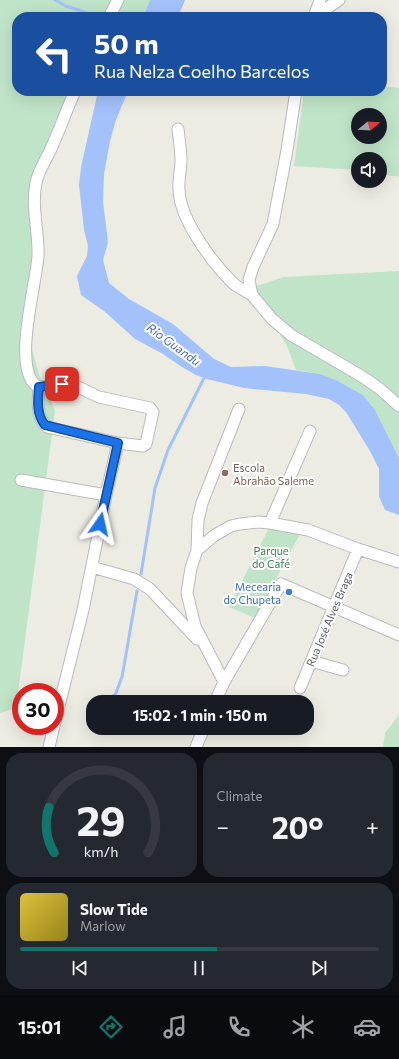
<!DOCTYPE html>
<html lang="en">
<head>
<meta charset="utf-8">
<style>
	:root { --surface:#171b24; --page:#242831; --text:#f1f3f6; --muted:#9ea1a6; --line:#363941; --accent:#0f766e }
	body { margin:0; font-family:Commissioner,sans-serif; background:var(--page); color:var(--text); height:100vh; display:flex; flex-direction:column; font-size:15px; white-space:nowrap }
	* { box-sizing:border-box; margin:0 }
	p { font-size:13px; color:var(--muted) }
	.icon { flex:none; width:22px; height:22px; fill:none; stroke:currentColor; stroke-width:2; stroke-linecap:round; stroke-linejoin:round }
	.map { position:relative; height:747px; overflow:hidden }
	.panel { display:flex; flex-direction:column; gap:6px; padding:6px; background:#0d0f14; flex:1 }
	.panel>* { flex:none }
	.guide { position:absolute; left:12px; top:12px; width:375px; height:84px; border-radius:16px; box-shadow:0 4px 16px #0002; background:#1a4fa0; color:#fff; overflow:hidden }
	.needle { width:26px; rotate:72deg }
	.fabs { position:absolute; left:351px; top:108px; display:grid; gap:8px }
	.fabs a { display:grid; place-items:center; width:36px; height:36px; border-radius:50%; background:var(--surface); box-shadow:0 4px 16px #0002; font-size:20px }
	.speed { position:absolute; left:12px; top:683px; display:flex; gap:8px; font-size:20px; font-weight:700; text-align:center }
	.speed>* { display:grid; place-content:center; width:52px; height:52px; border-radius:50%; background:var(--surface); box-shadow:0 4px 16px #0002; line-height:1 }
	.speed .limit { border:6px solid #d22; background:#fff; color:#111 }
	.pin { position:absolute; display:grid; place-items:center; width:34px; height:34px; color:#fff; margin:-17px; border-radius:8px; box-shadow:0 2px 6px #0006 }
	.me { position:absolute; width:44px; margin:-22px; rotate:11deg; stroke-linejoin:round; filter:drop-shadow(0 0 3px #0008) }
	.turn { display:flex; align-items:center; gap:14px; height:84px; padding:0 16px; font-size:18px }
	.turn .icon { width:52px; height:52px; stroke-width:2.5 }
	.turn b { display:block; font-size:28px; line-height:34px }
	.big { font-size:30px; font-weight:700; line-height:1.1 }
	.panel .card { flex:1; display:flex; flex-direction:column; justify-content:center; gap:6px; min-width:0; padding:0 14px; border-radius:16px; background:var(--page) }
	.panel .dial { align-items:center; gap:0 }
	.dial svg { height:104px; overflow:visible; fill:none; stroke:var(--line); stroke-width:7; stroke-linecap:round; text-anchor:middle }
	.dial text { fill:var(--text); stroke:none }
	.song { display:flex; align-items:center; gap:12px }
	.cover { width:48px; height:48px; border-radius:6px; background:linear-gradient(135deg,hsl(50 70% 55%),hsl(50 70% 35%)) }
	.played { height:4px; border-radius:2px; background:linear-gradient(90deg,var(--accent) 55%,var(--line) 55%) }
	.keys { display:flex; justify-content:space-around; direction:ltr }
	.heat { display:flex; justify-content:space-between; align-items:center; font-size:22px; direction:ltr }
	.panel .tiles { flex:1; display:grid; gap:6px; grid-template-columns:1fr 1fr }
	.card:last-child { grid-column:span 2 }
	.trip { position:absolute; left:86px; top:695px; width:228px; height:40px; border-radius:16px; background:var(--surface); box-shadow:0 4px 16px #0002; font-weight:700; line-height:40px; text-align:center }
	.tabs { display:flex; height:64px; justify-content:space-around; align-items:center; background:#090b0e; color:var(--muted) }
	.tabs .icon { width:28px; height:28px }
	.tabs .on { color:var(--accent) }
	.tabs b { font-size:18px; color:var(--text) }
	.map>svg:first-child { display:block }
	.green { fill:#bfe4c7; fill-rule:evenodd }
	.water { fill:#a3c2fb }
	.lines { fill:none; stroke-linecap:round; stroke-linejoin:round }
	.stream { stroke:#a3c2fb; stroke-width:3 }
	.minor-casing { stroke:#b9bac0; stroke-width:13 }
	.minor { stroke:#fff; stroke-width:11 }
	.route-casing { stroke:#114b97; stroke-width:10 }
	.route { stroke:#1a73e8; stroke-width:7 }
	.education-dot { fill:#8d6e63; stroke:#fff; stroke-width:1.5 }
	.shop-dot { fill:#3f7fe0; stroke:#fff; stroke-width:1.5 }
	.labels { text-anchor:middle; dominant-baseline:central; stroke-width:4; stroke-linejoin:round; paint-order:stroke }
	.education-label { font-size:11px; fill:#785e54; stroke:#fff; text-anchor:start }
	.park-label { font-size:11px; fill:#38834c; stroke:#fff }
	.shop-label { font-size:11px; fill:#366cbe; stroke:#fff; text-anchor:end }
	.street-label { font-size:11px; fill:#5a5c62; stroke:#fff }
	.water-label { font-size:12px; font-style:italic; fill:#4767be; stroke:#fff }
</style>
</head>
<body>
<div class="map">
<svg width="399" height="747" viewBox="0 0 399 747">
	<rect width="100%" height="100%" fill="#edece2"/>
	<!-- green -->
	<path class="green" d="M0,0H150L143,17H17V91H84L74,94L35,185L37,248L30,314L31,346L39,374L55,411L16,708L0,713Z
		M382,86L399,88V177L380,174V159H358V170L294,166L304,91H382ZM358,115H380V137H358Z
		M399,271V458L375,410L363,395L336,380L320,374L296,370L287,346L275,326L240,289L260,285L284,277Z
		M269,528L300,534L255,618L229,607Z
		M399,715V747H383L385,733Z"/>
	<!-- water -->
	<path class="water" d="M150,0H185L178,17H143Z
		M98,91H128L116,120L110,141L104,174L103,202L108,242L103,260L109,283L129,299L173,324L214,359L231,367L265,366L320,374L336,380L363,395L375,410L399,458V515L385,510L379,497V469L370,451L346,412L339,405L329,399L306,394L244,388L207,379L196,375L182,367L163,354L135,339L104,311L81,295L77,276L87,256L88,246L84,230L79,185L81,167Z"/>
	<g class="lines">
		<!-- stream -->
		<path class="stream" d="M55,0L66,6L100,17
			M141,574L155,488L168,450L206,374
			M108,702L116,693L122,677L137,591
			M90,717L93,714"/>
		<!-- minor casing -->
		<g class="minor-casing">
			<path id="minor" d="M109,17L118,0
				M314,17L339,0
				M314,17L320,0
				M296,91L287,150L273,224L253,267L249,280L252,295L272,319L291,335L363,377L380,389L399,406
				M178,129C179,139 181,150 181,160C181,170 178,180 179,190C180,220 213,264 234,284C239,288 246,291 252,295
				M39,387C38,401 36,416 47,427L118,443L143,446L146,444L152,416L153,412L150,408L99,397L78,387L67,385L39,387C10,374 37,281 38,256C39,232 31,207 36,183C38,172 44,163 49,153C59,132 66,111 75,91
				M21,480L106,495
				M270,523L310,431
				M197,550L198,520L202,503L239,409
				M92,567L134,579L150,589L197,639
				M311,661L343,670
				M224,682L281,584L399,635
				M300,688L358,549
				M215,702L224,682L195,626L187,593L191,568L197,550L215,535L231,526L240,524L258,522L270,523L308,530L358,549L399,562
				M55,722L83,610L106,495L118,443
				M49,747L54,726
				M196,747L204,728"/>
		</g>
		<!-- minor -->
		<use href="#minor" class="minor"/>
	</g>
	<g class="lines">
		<!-- route casing -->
		<g class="route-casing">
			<path id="route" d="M62,384L39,387C38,400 36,414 45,425L118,443L100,524"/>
		</g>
		<!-- route -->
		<use href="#route" class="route"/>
	</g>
	<!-- markers -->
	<circle class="education-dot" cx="225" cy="473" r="4"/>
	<circle class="shop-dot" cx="289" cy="592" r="4"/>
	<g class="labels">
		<!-- education labels -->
		<g class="education-label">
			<text x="233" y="467">Escola<tspan x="233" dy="13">Abrahão Saleme</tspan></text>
		</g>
		<!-- park labels -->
		<g class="park-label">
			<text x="271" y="550">Parque<tspan x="271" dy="13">do Café</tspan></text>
		</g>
		<!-- shop labels -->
		<g class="shop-label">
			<text x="281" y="586">Mecearia<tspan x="281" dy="13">do Chupeta</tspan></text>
		</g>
		<!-- street labels -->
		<g class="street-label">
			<text transform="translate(329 619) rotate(-67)">Rua José Alves Braga</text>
		</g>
		<!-- water labels -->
		<g class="water-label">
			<text transform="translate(174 344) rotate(36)">Rio Guandu</text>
		</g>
	</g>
</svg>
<div class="fabs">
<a><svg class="needle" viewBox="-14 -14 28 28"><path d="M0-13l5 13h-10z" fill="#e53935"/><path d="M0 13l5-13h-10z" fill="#9ea1a6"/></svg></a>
<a><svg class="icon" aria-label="sound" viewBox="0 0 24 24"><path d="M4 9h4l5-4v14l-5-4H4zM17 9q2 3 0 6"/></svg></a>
</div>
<div class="speed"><div class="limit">30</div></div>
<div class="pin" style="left:62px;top:384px;background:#d93025"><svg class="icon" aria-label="arrive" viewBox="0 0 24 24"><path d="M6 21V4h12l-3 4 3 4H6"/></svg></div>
<svg class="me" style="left:100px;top:524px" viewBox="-20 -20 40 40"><path d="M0-17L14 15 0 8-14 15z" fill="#1a73e8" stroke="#fff" stroke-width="4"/></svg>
<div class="trip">15:02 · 1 min · 150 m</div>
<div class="guide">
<div class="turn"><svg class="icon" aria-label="left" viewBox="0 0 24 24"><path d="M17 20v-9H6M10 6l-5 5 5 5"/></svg><div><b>50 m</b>Rua Nelza Coelho Barcelos</div></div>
</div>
</div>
<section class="panel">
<div class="tiles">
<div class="card dial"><svg viewBox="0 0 100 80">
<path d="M14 69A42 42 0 1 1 86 69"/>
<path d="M14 69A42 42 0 0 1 10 34" stroke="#0f766e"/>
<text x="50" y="56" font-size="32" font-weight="700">29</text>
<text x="50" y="72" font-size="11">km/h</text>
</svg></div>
<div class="card"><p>Climate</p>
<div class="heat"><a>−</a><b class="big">20°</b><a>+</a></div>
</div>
<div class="card">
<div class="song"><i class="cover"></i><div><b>Slow Tide</b><p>Marlow</p></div></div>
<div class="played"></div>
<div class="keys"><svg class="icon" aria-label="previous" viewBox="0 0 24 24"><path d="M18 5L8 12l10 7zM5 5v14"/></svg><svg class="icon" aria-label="pause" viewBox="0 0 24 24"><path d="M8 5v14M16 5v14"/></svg><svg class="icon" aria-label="next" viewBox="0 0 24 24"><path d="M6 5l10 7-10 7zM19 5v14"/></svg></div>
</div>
</div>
</section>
<nav class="tabs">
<b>15:01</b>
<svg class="icon on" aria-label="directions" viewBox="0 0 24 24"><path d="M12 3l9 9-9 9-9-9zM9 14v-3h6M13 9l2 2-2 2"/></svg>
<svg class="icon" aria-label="music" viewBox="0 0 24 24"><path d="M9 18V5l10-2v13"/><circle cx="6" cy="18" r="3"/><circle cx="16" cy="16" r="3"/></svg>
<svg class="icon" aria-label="phone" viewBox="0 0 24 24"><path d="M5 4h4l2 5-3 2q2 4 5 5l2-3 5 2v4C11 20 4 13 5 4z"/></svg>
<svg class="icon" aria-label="climate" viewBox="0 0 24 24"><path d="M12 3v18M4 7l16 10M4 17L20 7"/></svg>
<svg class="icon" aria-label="car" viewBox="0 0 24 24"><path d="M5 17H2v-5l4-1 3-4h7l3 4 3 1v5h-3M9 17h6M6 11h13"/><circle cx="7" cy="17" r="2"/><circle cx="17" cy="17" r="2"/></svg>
</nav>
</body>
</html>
